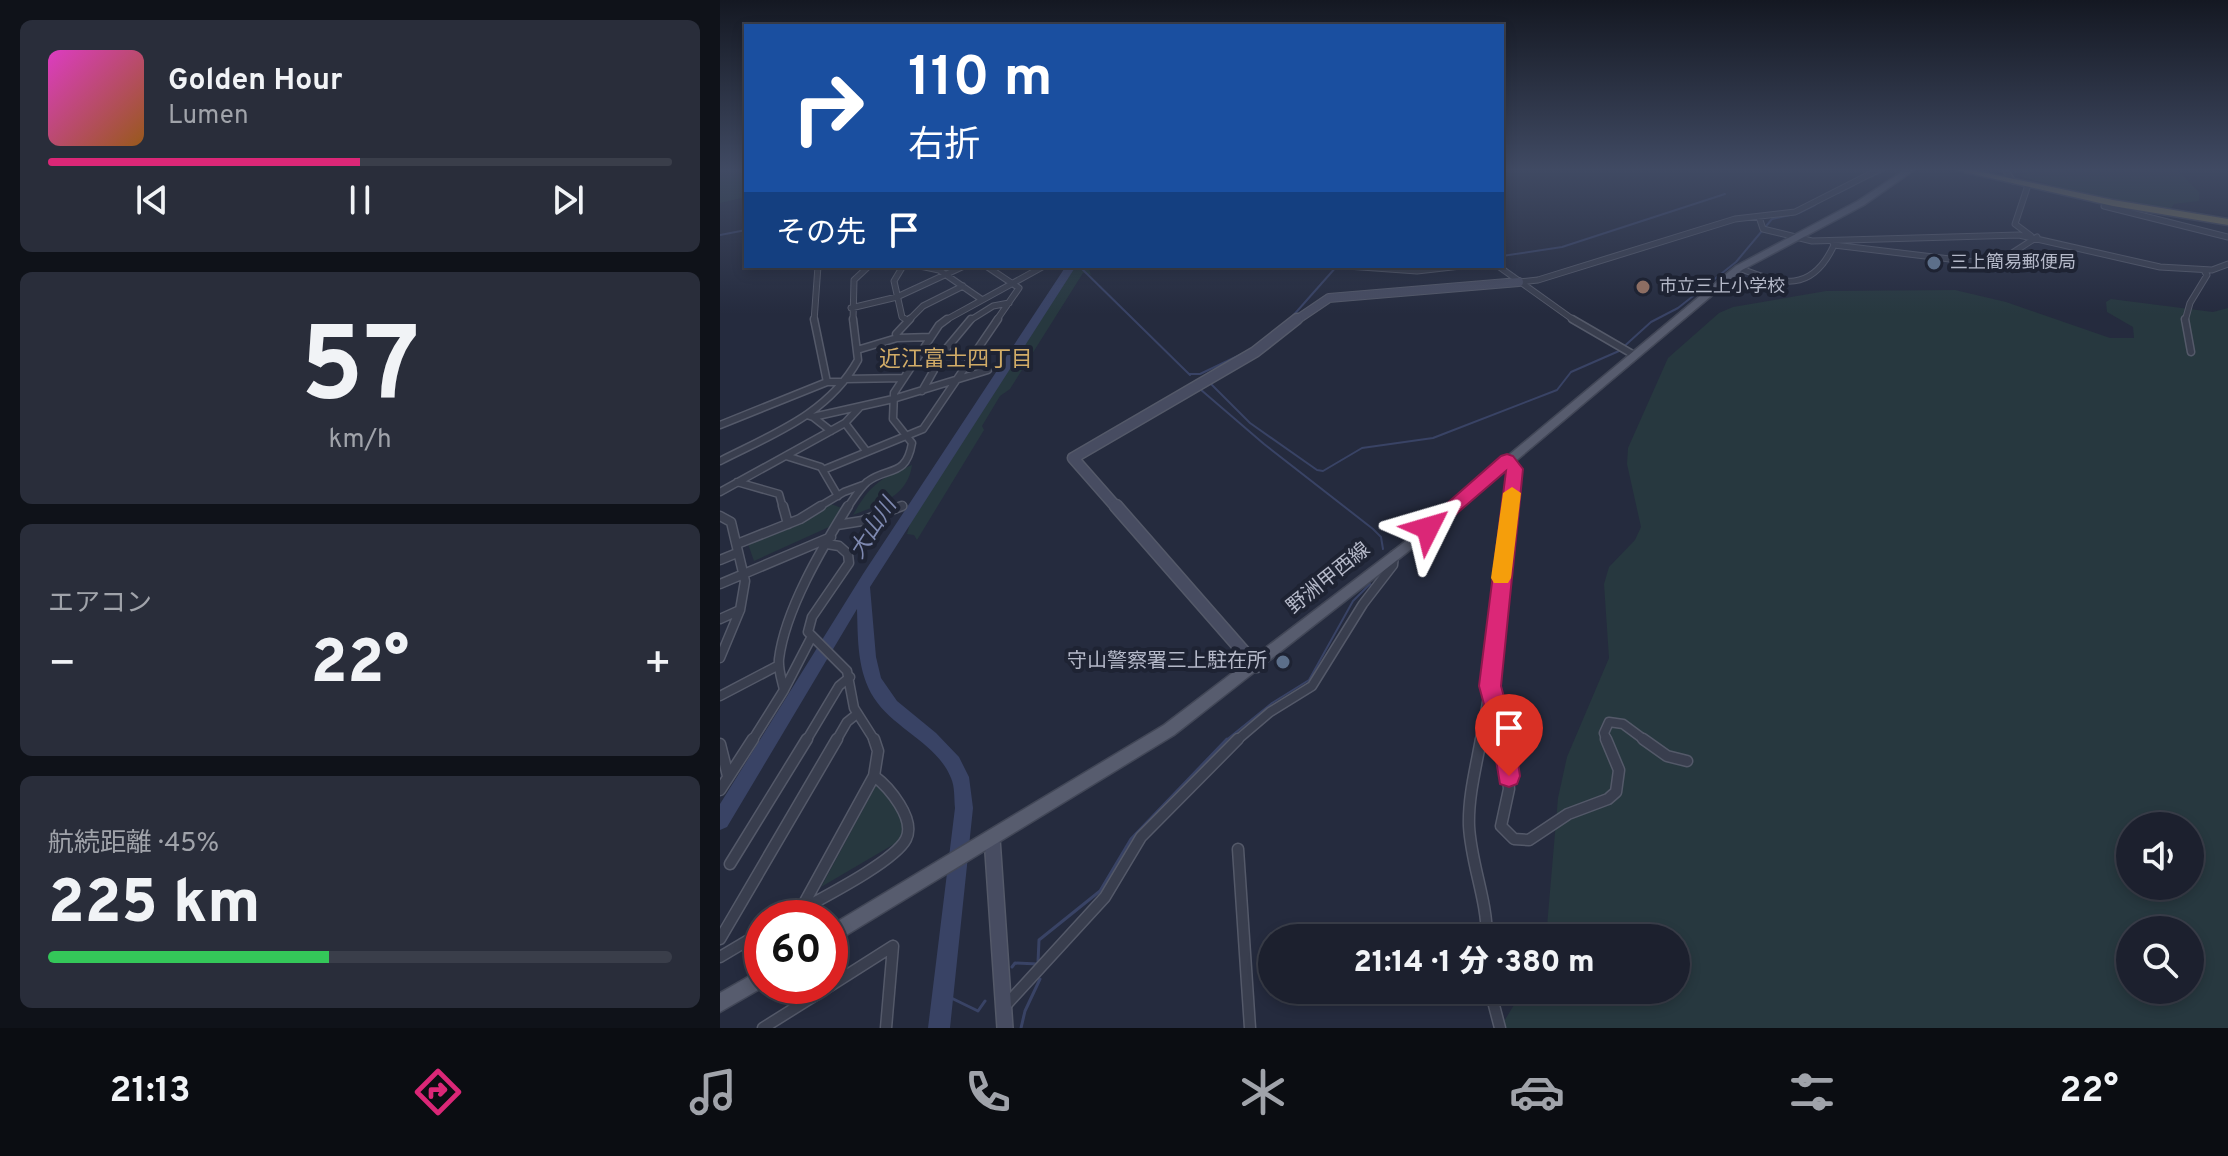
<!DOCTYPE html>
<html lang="ja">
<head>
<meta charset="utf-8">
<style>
	:root { --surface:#1c202e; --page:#292d3a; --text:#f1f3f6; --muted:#a0a3aa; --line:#3a3e4a; --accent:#db2777 }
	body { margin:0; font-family:Overpass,"Noto Sans JP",sans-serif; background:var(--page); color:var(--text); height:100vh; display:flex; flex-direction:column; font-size:30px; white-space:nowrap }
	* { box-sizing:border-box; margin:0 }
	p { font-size:26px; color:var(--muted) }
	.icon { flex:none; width:44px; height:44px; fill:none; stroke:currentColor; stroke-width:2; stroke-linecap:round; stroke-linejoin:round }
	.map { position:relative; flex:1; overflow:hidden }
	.panel { display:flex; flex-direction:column; gap:20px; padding:20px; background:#0f1219; width:720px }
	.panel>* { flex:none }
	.banner { position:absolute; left:24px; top:24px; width:760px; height:244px; border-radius:0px; box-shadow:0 4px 12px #0003,0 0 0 2px var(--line); background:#1a4fa0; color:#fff; overflow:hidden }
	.fabs { position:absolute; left:1396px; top:812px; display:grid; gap:16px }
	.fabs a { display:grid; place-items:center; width:88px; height:88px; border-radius:50%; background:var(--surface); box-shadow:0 4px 12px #0003,0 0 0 2px var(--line); font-size:40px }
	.speed { position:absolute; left:24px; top:900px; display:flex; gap:16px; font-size:40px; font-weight:700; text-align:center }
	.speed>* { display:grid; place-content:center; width:104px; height:104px; border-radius:50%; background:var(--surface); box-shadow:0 4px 12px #0003,0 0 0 2px var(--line); line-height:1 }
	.speed .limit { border:12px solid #d22; background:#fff; color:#111 }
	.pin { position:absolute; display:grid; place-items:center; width:68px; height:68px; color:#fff; margin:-82px -34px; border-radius:50% 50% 50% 0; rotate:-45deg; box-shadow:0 0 8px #0007 }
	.pin .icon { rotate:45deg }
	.me { position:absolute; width:88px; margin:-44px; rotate:50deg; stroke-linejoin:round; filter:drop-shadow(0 0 6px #0008) }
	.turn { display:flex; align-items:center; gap:28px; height:168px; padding:0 32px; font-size:36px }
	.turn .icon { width:104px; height:104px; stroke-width:2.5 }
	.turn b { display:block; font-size:56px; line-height:68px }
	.then { display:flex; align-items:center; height:76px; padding:0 32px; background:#0003; gap:16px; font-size:30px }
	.big { font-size:60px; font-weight:800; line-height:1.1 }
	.panel .card { flex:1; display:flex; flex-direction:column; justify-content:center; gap:12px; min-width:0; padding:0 28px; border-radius:12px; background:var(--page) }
	.panel .dial { align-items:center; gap:0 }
	.dial b { font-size:104px; line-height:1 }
	.song { display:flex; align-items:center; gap:24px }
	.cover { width:96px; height:96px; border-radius:12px; background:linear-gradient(135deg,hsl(310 70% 55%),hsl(30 70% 35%)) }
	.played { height:8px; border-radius:4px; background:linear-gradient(90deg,var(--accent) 50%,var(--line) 50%) }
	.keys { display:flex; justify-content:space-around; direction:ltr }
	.heat { display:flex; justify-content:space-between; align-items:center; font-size:44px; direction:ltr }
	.charge { height:12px; border-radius:6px; background:linear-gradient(90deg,#34c759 45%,var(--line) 0) }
	.trip { position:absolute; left:538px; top:924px; width:432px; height:80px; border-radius:40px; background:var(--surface); box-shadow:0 4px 12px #0003,0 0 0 2px var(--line); font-weight:800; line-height:80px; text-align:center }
	.dock { display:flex; height:128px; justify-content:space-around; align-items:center; background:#0b0d12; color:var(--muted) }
	.dock .icon { width:56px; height:56px }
	.dock .selected { color:var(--accent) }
	.dock b { font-size:36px; color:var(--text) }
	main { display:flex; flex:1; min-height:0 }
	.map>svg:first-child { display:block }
	.green { fill:#27383f; fill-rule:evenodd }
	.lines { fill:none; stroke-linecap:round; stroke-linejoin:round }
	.stream-far1 { stroke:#394365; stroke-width:2 }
	.stream { stroke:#394365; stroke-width:3 }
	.river { fill:#394365; fill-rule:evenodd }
	.street-far3-casing { stroke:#545969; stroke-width:7 }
	.street-far2-casing { stroke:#545969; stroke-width:9 }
	.street-far1-casing { stroke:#545969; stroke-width:11 }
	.street-casing { stroke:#545969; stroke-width:13 }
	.secondary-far3-casing { stroke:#545969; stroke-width:10 }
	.secondary-far2-casing { stroke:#545969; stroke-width:13 }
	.secondary-far1-casing { stroke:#545969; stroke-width:15 }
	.secondary-casing { stroke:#545969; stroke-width:18 }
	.primary-casing { stroke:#424757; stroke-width:3 }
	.highway-casing { stroke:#414656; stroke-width:3 }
	.street-far3 { stroke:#393e4e; stroke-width:5 }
	.street-far2 { stroke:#393e4e; stroke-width:6 }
	.street-far1 { stroke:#393e4e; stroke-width:8 }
	.street { stroke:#393e4e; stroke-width:10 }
	.secondary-far3 { stroke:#474c61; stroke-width:8 }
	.secondary-far2 { stroke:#474c61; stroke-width:10 }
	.secondary-far1 { stroke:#474c61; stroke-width:12 }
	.secondary { stroke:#474c61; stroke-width:15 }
	.primary { fill:#575c6e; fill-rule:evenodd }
	.highway { fill:#746f56; fill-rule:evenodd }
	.route { fill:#db2777; stroke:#8e194d; stroke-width:2 }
	.slow { fill:#f59e0b }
	.service-dot { fill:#5c6f8a; stroke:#1e2333; stroke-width:3 }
	.education-dot { fill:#8d6e63; stroke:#1e2333; stroke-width:3 }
	.labels { text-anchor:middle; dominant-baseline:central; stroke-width:8; stroke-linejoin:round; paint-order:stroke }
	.far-poi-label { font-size:18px; fill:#b5b9c9; stroke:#1e2333; text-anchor:start }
	.street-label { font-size:20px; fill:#b5b9c9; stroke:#1e2333 }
	.poi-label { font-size:20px; fill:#b5b9c9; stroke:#1e2333; text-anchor:end }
	.neighbourhood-label { font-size:22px; fill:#d2ac67; stroke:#1e2333 }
	.water-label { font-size:22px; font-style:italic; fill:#7e89b0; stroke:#1e2333 }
</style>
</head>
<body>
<main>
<section class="panel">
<div class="card">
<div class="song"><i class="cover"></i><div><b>Golden Hour</b><p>Lumen</p></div></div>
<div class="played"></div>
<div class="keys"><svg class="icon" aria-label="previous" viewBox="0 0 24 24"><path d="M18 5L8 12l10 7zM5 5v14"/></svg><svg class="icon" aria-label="pause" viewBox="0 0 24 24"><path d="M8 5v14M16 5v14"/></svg><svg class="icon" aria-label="next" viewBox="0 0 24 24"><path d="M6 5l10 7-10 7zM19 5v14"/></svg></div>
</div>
<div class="card dial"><b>57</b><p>km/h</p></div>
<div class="card"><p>エアコン</p>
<div class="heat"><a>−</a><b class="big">22°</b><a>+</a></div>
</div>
<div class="card"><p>航続距離 · 45%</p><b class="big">225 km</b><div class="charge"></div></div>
</section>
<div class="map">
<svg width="1508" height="1028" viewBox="0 0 1508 1028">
	<rect width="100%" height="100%" fill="#252b3e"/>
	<!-- green -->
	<path class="green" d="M0,170H26V197L0,203Z
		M1288,170H1457L1479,192V201L1454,204L1450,210L1355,192L1296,175L1307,174L1304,170Z
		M347,266H371L369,269L371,275L363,273L290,389L280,396L262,426L264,430L197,540L194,535L187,534L197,499Z
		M1235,290L1286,302L1390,338H1414L1413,327L1387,312L1386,302L1391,299L1493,312L1508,308V1028H780L803,990H956V938H826L838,798L847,757L889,658L884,584L889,567L915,540L921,527L907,464L908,448L948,358L999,313L1013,307L1106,291ZM1410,826H1470V886H1410ZM1410,930H1470V990H1410Z
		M192,465C188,497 158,505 133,515C150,485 160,478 192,465Z
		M111,504L124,509L109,527L34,561L28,544L33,538Z
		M158,782L176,802L185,829L176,843L101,887Z"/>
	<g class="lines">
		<!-- stream-far1 -->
		<path class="stream-far1" d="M1150,177L1165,170
			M1118,193L1134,185
			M0,235L26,230
			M782,256L842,247L1005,194
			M359,266L470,375
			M680,266H708
			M571,318L617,266
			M470,374H480L524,353
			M490,383L530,423L597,470L603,471L642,448L713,438L837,390L851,372L899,351L931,322L958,308L1016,262L1052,219L1079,213L1095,205
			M480,389L544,444L653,529L661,537L663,549
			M505,741L552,703L589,680L633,601L650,584"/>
		<!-- stream -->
		<path class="stream" d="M318,962L319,940L380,891L411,839L507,739
			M292,967L295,963L318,964
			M223,994L258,1011L265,1001
			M301,1028L305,1011L320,979"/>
		<!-- river -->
		<path class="river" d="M346,266H356L150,587L156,657L161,678L177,701L216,733L239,757L249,777L253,808L230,1028H208L235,808C234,798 235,787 231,778C217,743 174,729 154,698C137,671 138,640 137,609L7,827L0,830V804L143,574Z"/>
		<!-- street-far3 casing -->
		<g class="street-far3-casing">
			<path id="street-far3" d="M1285,170L1293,181
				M1308,185L1295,224L1311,236
				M1384,206L1508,237
				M1039,217L1043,229L1092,241L1299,235L1440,267L1492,270L1508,264
				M1114,245L1263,263L1286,257L1317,237
				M183,266L174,281L182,317L187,320
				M200,266L219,270L261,299
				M266,266L299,288L276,321
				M627,266L697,271L741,266
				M778,266L855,321
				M1019,268C1062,285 1092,293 1114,245L1112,241
				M799,282L818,280L1015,219L1075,212L1158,170
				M131,308L177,297L244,266
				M94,321L98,266
				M133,321L134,280L149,266
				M188,321L203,306L243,286
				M224,321L324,266
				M249,321L273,306L289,303
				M1465,321L1470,303L1487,275L1485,272"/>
		</g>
		<!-- street-far2 casing -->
		<g class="street-far2-casing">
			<path id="street-far2" d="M94,319L107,382
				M852,319L914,355
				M1465,319L1471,352
				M177,338L176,334L190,319
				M137,350L177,338L211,337
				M126,379L184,378
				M202,391L226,349L251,319
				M87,415L93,417L173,399L268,370
				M93,417L111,431
				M125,423L147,452
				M0,425L107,382H123
				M66,456L101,467L118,496
				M787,460L795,469L790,508
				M0,461C53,434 108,414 138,360L133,319
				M103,470L203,429L278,319
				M17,482L59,494L63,508
				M0,492L125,423L140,407
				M97,508L124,492L143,485
				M127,508C133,500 139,489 147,482C168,466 186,478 192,443L173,419L174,393L219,325L227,319
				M176,508L183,506"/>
		</g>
		<!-- street-far1 casing -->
		<g class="street-far1-casing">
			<path id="street-far1" d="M63,506L68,524
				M0,516L11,522L25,581L20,610L0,658
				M117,525L142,521L182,506
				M17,544L80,519L101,506
				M107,544L119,546L128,554L129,563L92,617L88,632L127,671L134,708L155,741
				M0,560L17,553
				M0,584L111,537
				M0,619L20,610
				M771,689L785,741
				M64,690L91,638
				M0,696L59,665
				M32,741L64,690C62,680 58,670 59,659C65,610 102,548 128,506
				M86,741L119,686L130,677
				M116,741L127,722L137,714
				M516,741L550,712L592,686L643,604L673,565L674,555
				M760,741L770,686L791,506
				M887,741L884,733L889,722L903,724L926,741"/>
		</g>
		<!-- street casing -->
		<g class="street-casing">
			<path id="street" d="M761,739C756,767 748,797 749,826C751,864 767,899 767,938
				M785,739L789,789L781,826L794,839L809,840L848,814L888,799L896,792L899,770L886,739
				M923,739L947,756L967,761
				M0,744L8,776
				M0,790L33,739
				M518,849L530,1028
				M10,864L87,739
				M66,918C92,903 174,863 186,839C196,819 169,787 154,776
				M83,918L81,909L154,776L158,751L154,739
				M0,939L117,739
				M0,957L42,932
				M110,986L173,946
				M770,990L780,1028
				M286,1005L385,897L421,837L518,739
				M43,1028L110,986
				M166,1028L173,946"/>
		</g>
		<!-- secondary-far3 casing -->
		<g class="secondary-far3-casing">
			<path id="secondary-far3" d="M575,321L609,298L799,282"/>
		</g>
		<!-- secondary-far2 casing -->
		<g class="secondary-far2-casing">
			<path id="secondary-far2" d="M397,508L353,458L535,352L577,319"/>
		</g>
		<!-- secondary-far1 casing -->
		<g class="secondary-far1-casing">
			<path id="secondary-far1" d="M396,506L536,666"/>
		</g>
		<!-- secondary casing -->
		<g class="secondary-casing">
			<path id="secondary" d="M272,838L285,1028"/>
		</g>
		<!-- primary casing -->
		<g class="primary-casing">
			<path id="primary" d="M1185,170H1194L1144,205L1022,270L690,550L454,735L110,945V926L444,725L682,544L1016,266L1138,201Z
				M42,969V986H45L0,1012V993Z"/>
		</g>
		<!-- highway casing -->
		<g class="highway-casing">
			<path id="highway" d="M1236,170H1252L1393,200L1508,219V225L1393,206Z"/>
		</g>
		<!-- street-far3 -->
		<use href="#street-far3" class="street-far3"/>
		<!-- street-far2 -->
		<use href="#street-far2" class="street-far2"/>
		<!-- street-far1 -->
		<use href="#street-far1" class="street-far1"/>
		<!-- street -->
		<use href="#street" class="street"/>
		<!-- secondary-far3 -->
		<use href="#secondary-far3" class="secondary-far3"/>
		<!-- secondary-far2 -->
		<use href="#secondary-far2" class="secondary-far2"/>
		<!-- secondary-far1 -->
		<use href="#secondary-far1" class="secondary-far1"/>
		<!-- secondary -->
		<use href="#secondary" class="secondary"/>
		<!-- primary -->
		<use href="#primary" class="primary"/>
		<!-- highway -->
		<use href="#highway" class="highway"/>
	</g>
	<!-- sky -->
	<linearGradient id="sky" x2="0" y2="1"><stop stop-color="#141822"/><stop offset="0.54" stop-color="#404a63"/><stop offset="1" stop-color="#404a63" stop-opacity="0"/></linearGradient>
	<rect width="1508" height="314" fill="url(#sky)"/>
	<!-- route -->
	<path class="route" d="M787,454L793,456L803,469L781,686L793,730L800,776L797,784L789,787L780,784L771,730L759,686L786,471L714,533H701L699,528L781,456Z"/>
	<!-- slow -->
	<path class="slow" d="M792,487L801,493L791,578L788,583H774L771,578L783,493Z"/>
	<!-- markers -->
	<g class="service-dot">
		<circle cx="1214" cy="263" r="8"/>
		<circle cx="563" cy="662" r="8"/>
	</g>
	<circle class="education-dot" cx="923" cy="287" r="8"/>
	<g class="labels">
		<!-- far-poi labels -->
		<g class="far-poi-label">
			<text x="1230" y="263">三上簡易郵便局</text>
			<text x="939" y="287">市立三上小学校</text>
		</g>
		<!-- street labels -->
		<g class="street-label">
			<text transform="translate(609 579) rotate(-39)">野洲甲西線</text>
		</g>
		<!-- poi labels -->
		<g class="poi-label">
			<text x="547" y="662">守山警察署三上駐在所</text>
		</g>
		<!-- neighbourhood labels -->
		<g class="neighbourhood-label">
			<text x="236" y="360">近江富士四丁目</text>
		</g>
		<!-- water labels -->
		<g class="water-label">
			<text transform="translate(154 529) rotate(-57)">大山川</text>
		</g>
	</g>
</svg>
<div class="fabs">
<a><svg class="icon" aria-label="sound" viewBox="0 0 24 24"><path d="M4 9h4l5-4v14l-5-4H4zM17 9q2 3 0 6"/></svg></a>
<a><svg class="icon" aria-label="search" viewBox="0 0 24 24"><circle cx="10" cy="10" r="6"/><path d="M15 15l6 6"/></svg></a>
</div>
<div class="speed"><div class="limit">60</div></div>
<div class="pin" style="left:789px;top:776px;background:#d93025"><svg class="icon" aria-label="arrive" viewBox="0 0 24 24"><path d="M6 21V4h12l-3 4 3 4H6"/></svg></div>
<svg class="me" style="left:708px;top:528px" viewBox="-20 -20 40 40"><path d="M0-17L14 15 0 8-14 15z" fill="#db2777" stroke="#fff" stroke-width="4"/></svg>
<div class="trip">21:14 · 1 分 · 380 m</div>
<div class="banner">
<div class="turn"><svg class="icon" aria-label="right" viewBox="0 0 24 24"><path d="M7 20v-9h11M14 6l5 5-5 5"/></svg><div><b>110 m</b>右折</div></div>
<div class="then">その先<svg class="icon" aria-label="arrive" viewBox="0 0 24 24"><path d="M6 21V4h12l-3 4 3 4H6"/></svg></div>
</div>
</div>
</main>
<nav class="dock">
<b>21:13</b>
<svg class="icon selected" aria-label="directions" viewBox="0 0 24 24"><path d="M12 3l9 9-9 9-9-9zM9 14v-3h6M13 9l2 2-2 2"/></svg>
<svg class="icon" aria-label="music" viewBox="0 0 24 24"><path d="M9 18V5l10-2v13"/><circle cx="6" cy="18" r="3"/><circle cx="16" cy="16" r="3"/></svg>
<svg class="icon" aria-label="phone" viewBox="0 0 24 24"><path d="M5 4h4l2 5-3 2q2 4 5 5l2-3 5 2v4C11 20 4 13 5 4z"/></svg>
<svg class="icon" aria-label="climate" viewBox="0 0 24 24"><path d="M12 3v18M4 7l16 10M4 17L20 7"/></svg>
<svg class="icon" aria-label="car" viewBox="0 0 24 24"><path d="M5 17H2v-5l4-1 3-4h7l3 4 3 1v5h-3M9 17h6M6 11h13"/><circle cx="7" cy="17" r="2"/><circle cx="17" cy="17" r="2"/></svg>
<svg class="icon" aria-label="filters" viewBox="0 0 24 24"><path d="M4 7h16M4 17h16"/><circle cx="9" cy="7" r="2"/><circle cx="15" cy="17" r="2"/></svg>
<b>22°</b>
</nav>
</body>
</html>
